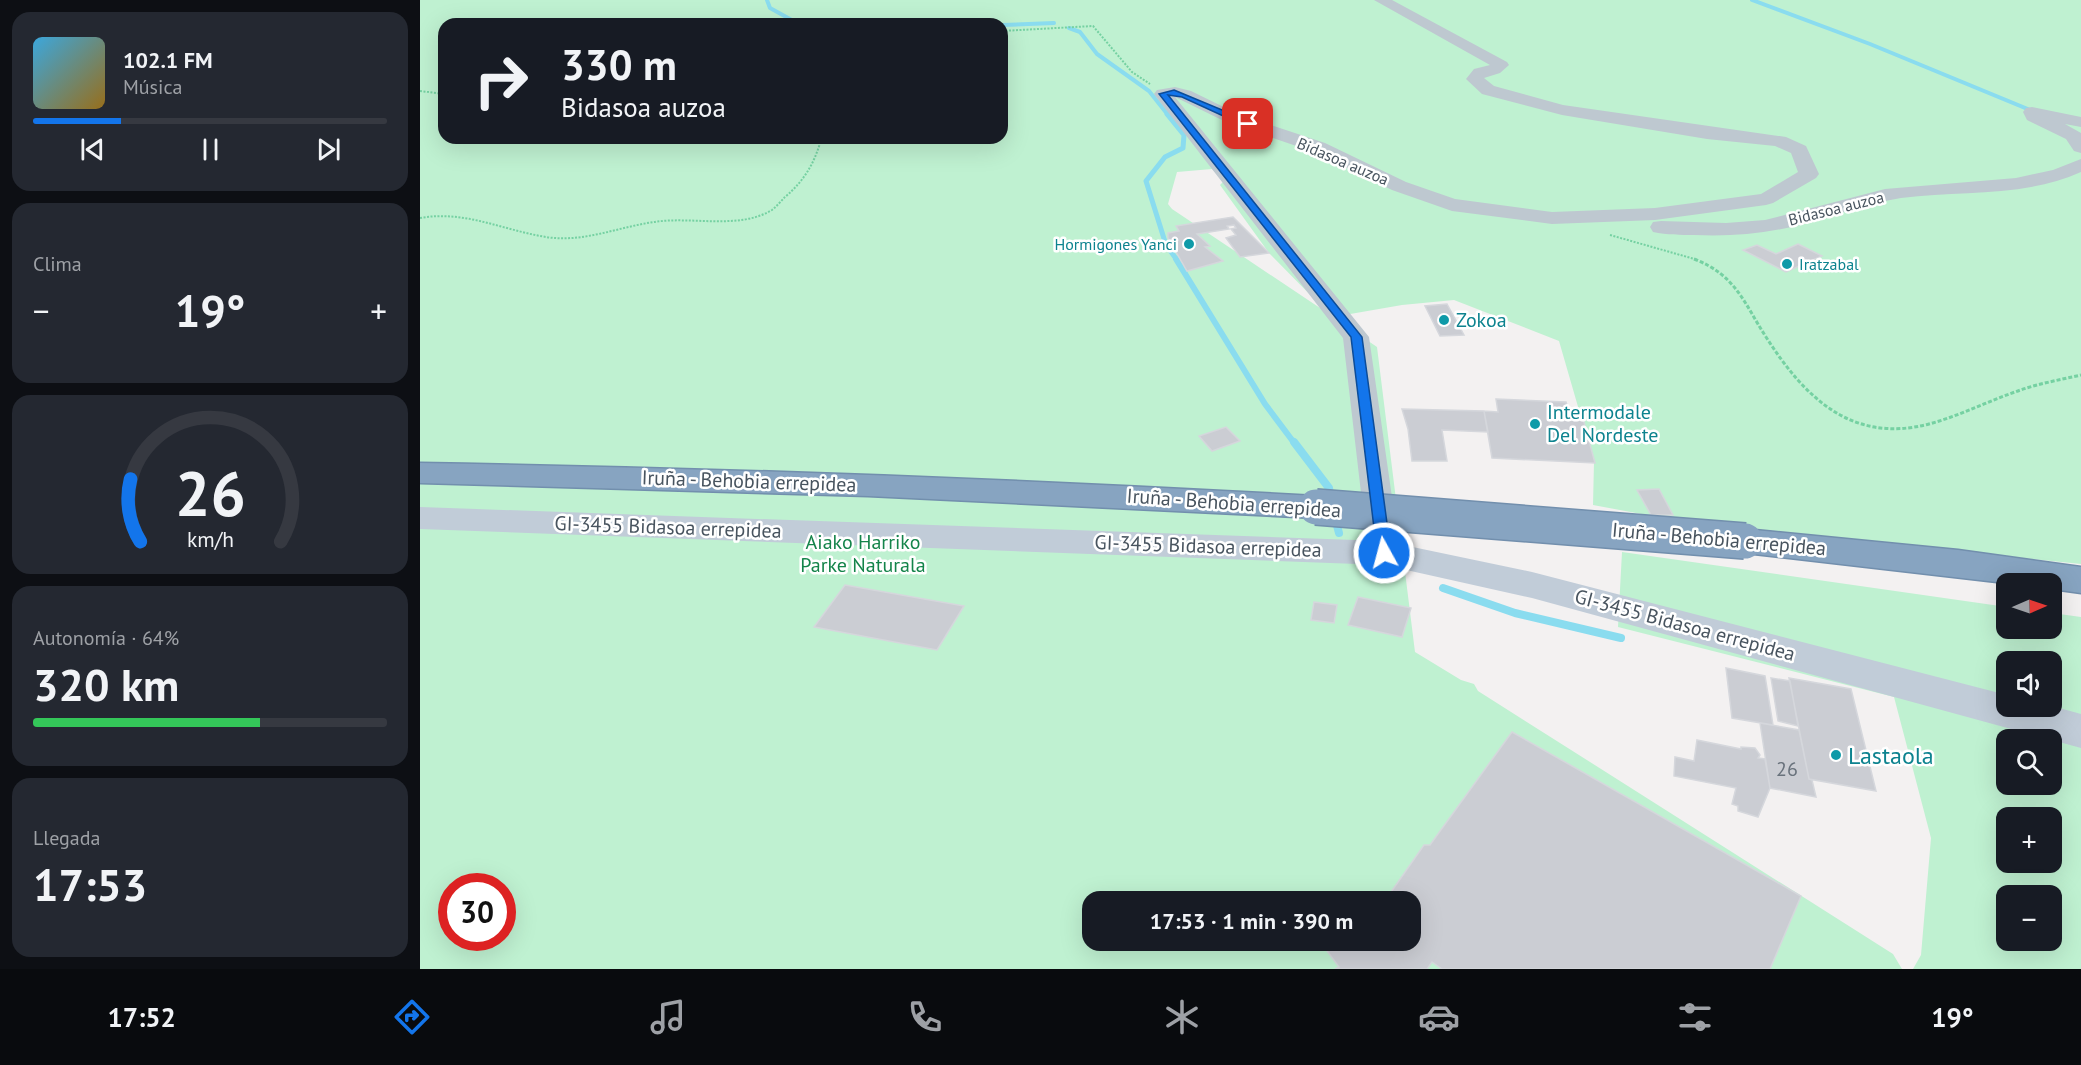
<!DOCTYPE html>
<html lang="es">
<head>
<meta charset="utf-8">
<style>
	:root { --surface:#171b24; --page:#242831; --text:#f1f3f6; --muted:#9ea1a6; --line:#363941; --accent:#1375eb }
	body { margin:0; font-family:"PT Sans",sans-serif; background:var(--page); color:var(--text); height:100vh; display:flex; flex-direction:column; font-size:22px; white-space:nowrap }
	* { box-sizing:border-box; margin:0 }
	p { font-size:20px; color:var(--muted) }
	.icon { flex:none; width:33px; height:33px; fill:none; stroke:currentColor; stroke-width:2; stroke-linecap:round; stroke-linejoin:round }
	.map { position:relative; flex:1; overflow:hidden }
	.sheet { display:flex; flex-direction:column; gap:12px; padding:12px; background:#0d0f14; width:420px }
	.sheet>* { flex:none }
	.top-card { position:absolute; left:18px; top:18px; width:570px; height:126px; border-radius:18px; box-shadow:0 6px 24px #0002; background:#171b24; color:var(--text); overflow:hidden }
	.needle { width:39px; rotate:88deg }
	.controls { position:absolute; left:1576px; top:573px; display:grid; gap:12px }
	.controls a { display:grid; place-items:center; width:66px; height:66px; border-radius:12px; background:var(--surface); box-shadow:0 6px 24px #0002; font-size:30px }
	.speed { position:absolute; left:18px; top:873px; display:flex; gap:12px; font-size:30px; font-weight:700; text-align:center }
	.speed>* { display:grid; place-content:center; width:78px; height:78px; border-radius:50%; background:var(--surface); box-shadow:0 6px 24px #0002; line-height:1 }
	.speed .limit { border:9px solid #d22; background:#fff; color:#111 }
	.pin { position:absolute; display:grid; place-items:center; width:51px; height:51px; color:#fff; margin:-26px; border-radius:12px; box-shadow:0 3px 9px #0006 }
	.me { position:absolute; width:66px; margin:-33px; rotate:353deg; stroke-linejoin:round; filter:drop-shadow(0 0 4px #0008) }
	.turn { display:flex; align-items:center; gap:21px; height:126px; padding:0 24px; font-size:27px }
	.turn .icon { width:78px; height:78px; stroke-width:2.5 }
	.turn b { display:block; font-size:42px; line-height:51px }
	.big { font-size:45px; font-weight:800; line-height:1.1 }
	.sheet .tile { flex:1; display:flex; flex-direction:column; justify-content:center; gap:9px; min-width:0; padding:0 21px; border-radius:18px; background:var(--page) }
	.sheet .dial { align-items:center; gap:0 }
	.dial svg { height:156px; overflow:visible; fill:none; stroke:var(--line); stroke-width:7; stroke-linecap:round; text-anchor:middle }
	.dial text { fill:var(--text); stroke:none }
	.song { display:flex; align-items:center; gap:18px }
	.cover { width:72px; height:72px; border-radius:9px; background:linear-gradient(135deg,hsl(200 70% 55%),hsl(40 70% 35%)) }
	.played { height:6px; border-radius:3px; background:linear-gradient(90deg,var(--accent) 25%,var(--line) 25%) }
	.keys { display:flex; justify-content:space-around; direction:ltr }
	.heat { display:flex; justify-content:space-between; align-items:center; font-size:33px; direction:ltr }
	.charge { height:9px; border-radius:4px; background:linear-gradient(90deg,#34c759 64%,var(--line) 0) }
	.trip { position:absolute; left:662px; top:891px; width:339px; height:60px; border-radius:18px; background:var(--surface); box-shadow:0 6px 24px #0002; font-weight:800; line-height:60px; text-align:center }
	.dock { display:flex; height:96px; justify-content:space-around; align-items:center; background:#090b0e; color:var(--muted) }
	.dock .icon { width:42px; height:42px }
	.dock .active { color:var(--accent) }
	.dock b { font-size:27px; color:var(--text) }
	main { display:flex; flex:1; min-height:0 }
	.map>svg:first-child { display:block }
	.green { fill:#bff1d1; fill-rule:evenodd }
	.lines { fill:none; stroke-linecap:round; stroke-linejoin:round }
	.stream-far3 { stroke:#8adcef; stroke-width:4 }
	.stream-far2 { stroke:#8adcef; stroke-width:5 }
	.stream-far1 { stroke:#8adcef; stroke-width:6 }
	.stream { stroke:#8adcef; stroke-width:8 }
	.building { fill:#cbcdd3; stroke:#d5d7dc; stroke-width:1.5 }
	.highway-casing { stroke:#728fad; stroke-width:3 }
	.path-far1 { stroke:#75d1a2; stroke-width:2; stroke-dasharray:2 1.5; stroke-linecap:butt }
	.path { stroke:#75d1a2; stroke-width:3; stroke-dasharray:4 2; stroke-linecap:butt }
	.street { fill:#bec8d0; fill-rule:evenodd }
	.secondary { fill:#c1ccd8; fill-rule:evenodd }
	.highway { fill:#87a4c1; fill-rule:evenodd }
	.highway-bridge-casing { stroke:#728fad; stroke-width:38; stroke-linecap:butt }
	.highway-bridge { stroke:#87a4c1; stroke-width:35 }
	.route { fill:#1375eb; stroke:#0c4c99; stroke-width:1.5 }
	.culture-dot { fill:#0f9aa8; stroke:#fff; stroke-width:2 }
	.labels { text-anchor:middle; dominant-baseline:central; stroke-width:5; stroke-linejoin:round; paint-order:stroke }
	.far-street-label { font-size:16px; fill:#48545f; stroke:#fff }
	.far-culture-label { font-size:16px; fill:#0d838f; stroke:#fff; text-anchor:end }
	.culture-label { font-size:20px; fill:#0d838f; stroke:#fff; text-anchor:start }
	.street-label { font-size:20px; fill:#48545f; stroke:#fff }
	.park-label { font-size:20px; fill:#14844a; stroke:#fff }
	.near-number-label { font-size:20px; fill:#69727c }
	.near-culture-label { font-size:24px; fill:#0d838f; stroke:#fff; text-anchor:start }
</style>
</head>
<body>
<main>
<section class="sheet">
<div class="tile">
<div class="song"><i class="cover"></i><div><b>102.1 FM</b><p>Música</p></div></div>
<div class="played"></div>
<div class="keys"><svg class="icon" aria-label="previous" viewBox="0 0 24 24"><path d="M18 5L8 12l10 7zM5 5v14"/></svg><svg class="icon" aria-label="pause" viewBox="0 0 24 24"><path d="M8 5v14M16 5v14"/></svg><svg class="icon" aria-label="next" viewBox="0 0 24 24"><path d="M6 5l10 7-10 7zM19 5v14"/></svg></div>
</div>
<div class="tile"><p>Clima</p>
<div class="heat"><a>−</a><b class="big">19°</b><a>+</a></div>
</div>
<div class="tile dial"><svg viewBox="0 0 100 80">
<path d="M14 69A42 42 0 1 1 86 69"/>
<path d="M14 69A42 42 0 0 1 9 37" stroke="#1375eb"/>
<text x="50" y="56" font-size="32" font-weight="700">26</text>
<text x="50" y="72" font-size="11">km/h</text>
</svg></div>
<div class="tile"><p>Autonomía · 64%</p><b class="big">320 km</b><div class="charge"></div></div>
<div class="tile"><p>Llegada</p><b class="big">17:53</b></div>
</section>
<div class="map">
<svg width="1661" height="969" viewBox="0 0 1661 969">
	<rect width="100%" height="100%" fill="#f3f1f1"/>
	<!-- green -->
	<path class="green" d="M0,0H1661V564L1275,524L1173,505L1174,462L1139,341L1034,300L982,305L913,317L957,347L995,652L1041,680L1054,684L1058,691L1473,954L1482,969H0ZM24,24H582V138H24ZM792,169L804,181L800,185L849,253L909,314L752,209L748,204L757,172ZM32,886H82V938H32ZM672,902H990V940H672Z
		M1202,552L1587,607V628H1632V613L1661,617V969H1493L1501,955L1511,838L1474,697L1198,627ZM1587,662H1632V706H1587ZM1587,740H1632V784H1587ZM1587,818H1632V862H1587ZM1587,896H1632V940H1587Z"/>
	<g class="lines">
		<!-- stream-far3 -->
		<path class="stream-far3" d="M347,0L350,8L379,24
			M1332,0L1450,44L1615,112
			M582,25L634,23
			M649,28L660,32L677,54L729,91L748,115"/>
		<!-- stream-far2 -->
		<path class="stream-far2" d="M747,114L764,135L763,148L745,157L726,181L746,245L757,260"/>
		<!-- stream-far1 -->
		<path class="stream-far1" d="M756,259L845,404L875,444"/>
		<!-- stream -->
		<path class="stream" d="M874,442L909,488L911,500
			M915,518L919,533
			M1023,588L1095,613L1201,638"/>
	</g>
	<!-- building -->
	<path class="building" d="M813,217L849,253L820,257L806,238L816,235L811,229L816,228L814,225L807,226L809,229L777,234L790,246L785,247L803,261L767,271L748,238V233L759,231L756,226Z
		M1378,244L1402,256L1366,272L1323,250L1337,245L1356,254Z
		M1027,304L1044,335L1020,336L1005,306Z
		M1076,399L1146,402L1150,414L1162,415L1175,463L1072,458L1064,411L1078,412Z
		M982,409L1064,411L1068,432L1022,430L1027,461H992L988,429Z
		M806,427L820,441L792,451L779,436Z
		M1239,489L1253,515H1231L1217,490Z
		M425,585L544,606L517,650L394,627Z
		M938,597L991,608L982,637L928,625Z
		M894,602L917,605L914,623L891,620Z
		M1306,668L1345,676L1353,725L1312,718Z
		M1351,678L1370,681L1378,726L1358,721Z
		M1369,678L1431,689L1456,791L1389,779Z
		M1340,723L1379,730L1389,779L1392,780L1396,797L1350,788Z
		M1092,732L1381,896L1350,969H1022L1012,962L1007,969H915L919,967L899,940H990V902H964L1004,845H1010Z
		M1277,740L1321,749V747L1335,748L1340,755L1338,758L1345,759L1350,788L1338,817L1318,811V806L1312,804L1316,788L1254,776L1255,757L1274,761Z"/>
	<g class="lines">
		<!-- highway casing -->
		<g class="highway-casing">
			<path id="highway" d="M0,463C299,468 597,479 896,496L908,499L913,507L908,515L896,518L448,496L0,483Z
				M1325,529L1538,550L1661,567V593L1632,589V584H1594L1325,553L1313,549L1307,541L1313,533Z"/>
		</g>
		<!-- path-far1 -->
		<path class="path-far1" d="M582,31L673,26L712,72L730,84
			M0,91L24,94
			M347,138L379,142L405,138
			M0,218C45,210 82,230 126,237C163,243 198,227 234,222C271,216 319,230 352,210C357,206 361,201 365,197C384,181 394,164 401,140
			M1190,235L1278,260"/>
		<!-- path -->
		<path class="path" d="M1274,259C1316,275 1324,303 1346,337C1385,398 1432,444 1509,424C1539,416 1566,402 1595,392C1616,384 1639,380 1661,375"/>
		<!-- street -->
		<path class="street" d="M954,0H972L1087,62L1089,65L1080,73L1064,78L1074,86L1143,105L1366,137L1386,146L1399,174L1396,178L1353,203L1346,205L1235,220L1132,224L1032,211L972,190L891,151L806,122L755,97L949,337L980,553L975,561L964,564L953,561L948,553L923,338L737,98L734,94L737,90L755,87L771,91L818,114L905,143L986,182L1035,199L1132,212L1235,208L1341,194L1378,172L1371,153L1355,146L1287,139L1142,115L1062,94L1046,79L1054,69L1070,65Z
			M1612,107L1661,117V127L1645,124L1661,133V153L1654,151L1646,139L1607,120L1603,112L1606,108Z
			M1661,159V172C1603,198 1542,190 1481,198C1449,203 1419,214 1388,223C1350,233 1313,237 1274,235C1261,235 1247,235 1233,232L1230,227L1233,222L1241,221L1306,223L1345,220L1465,189L1596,178L1633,170Z"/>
		<!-- secondary -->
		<path class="secondary" d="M0,507L964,541L1112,572L1587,695V706H1632L1661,714V748L1112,598L964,565L0,529Z"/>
		<!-- highway -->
		<use href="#highway" class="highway"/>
		<!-- highway-bridge casing -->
		<g class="highway-bridge-casing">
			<path id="highway-bridge" d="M896,507L1325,541"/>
		</g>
		<!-- highway-bridge -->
		<use href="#highway-bridge" class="highway-bridge"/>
	</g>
	<!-- route -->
	<path class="route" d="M754,90L831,122V126H825L762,97L748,95L942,337L971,553L969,557H959L957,553L931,337L739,94Z"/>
	<!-- markers -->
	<g class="culture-dot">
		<circle cx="769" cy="244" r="6"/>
		<circle cx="1367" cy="264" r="6"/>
		<circle cx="1024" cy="320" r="6"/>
		<circle cx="1115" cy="424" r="6"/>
		<circle cx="1416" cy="755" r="6"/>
	</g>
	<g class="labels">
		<!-- far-street labels -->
		<g class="far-street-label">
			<text transform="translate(923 161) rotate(23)">Bidasoa auzoa</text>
			<text transform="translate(1416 208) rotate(-14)">Bidasoa auzoa</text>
		</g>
		<!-- far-culture labels -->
		<g class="far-culture-label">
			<text x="757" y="244">Hormigones Yanci</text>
			<text x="1379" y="264" text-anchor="start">Iratzabal</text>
		</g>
		<!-- culture labels -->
		<g class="culture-label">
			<text x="1036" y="320">Zokoa</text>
			<text x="1127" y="412">Intermodale<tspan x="1127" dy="23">Del Nordeste</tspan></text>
		</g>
		<!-- street labels -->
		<g class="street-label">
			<text transform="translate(329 481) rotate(2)">Iruña - Behobia errepidea</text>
			<text transform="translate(814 503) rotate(4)">Iruña - Behobia errepidea</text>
			<text transform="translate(248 527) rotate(2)">GI-3455 Bidasoa errepidea</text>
			<text transform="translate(1299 539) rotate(5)">Iruña - Behobia errepidea</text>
			<text transform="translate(788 546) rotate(2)">GI-3455 Bidasoa errepidea</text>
			<text transform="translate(1265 625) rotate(15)">GI-3455 Bidasoa errepidea</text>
		</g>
		<!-- park labels -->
		<g class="park-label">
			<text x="443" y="542">Aiako Harriko<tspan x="443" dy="23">Parke Naturala</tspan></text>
		</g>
		<!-- near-number labels -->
		<g class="near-number-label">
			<text x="1367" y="769">26</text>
		</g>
		<!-- near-culture labels -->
		<g class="near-culture-label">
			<text x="1428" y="755">Lastaola</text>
		</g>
	</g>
</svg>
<div class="controls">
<a><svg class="needle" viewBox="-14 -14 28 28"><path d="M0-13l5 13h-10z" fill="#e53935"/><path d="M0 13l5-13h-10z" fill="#9ea1a6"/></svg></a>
<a><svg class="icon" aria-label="sound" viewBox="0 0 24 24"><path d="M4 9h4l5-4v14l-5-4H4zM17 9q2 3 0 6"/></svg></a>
<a><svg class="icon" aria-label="search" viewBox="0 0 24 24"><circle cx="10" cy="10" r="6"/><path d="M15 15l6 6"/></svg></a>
<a>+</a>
<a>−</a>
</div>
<div class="speed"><div class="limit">30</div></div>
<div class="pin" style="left:828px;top:124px;background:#d93025"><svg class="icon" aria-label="arrive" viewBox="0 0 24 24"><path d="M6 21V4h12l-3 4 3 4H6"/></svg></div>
<svg class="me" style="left:964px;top:553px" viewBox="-20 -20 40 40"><circle r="17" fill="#1375eb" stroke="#fff" stroke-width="3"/><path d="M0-11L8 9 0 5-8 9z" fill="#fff"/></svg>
<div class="trip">17:53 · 1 min · 390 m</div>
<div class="top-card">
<div class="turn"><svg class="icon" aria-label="right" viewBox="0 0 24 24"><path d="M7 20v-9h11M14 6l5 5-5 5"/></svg><div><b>330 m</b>Bidasoa auzoa</div></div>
</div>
</div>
</main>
<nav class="dock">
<b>17:52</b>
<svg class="icon active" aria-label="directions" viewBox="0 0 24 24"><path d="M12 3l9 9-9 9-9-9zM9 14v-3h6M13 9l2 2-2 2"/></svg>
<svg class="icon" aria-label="music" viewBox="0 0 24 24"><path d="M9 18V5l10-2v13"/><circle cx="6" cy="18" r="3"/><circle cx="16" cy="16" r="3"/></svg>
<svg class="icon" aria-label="phone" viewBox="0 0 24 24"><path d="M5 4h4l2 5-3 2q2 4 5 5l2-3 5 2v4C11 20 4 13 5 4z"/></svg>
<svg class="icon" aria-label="climate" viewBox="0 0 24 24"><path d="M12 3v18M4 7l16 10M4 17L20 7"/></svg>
<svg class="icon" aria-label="car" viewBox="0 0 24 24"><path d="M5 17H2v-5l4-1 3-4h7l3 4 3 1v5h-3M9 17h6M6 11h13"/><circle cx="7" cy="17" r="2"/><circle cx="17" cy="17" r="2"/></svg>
<svg class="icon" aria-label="filters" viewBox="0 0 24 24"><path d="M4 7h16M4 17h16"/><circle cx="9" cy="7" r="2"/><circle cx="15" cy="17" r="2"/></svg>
<b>19°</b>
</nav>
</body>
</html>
